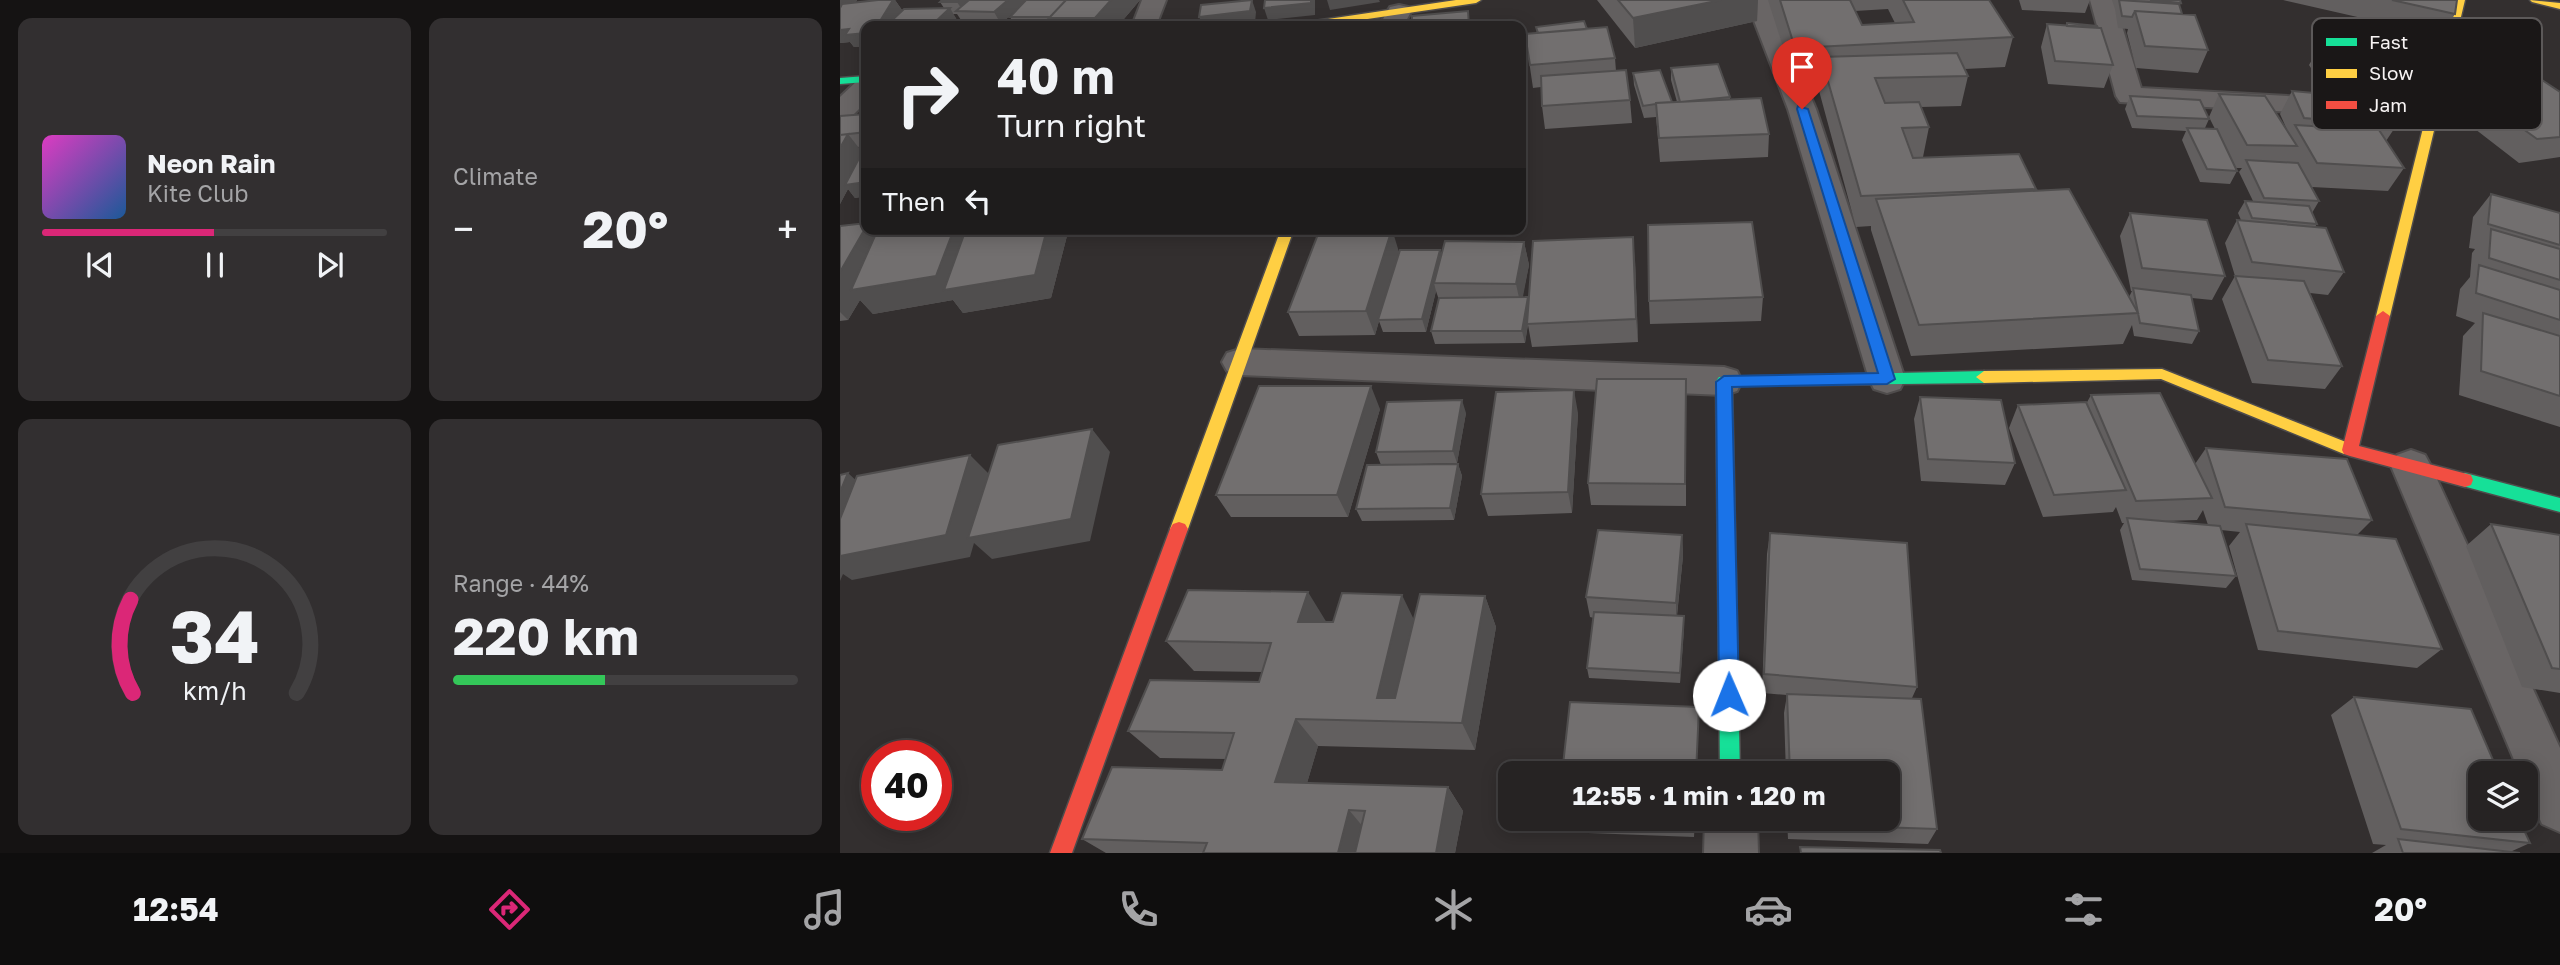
<!DOCTYPE html>
<html lang="en">
<head>
<meta charset="utf-8">
<style>
	:root { --surface:#262323; --page:#322f30; --text:#f1f3f6; --muted:#a4a4a6; --line:#424041; --accent:#db2777 }
	body { margin:0; font-family:"Golos Text",sans-serif; background:var(--page); color:var(--text); height:100vh; display:flex; flex-direction:column; font-size:26px; white-space:nowrap }
	* { box-sizing:border-box; margin:0 }
	p { font-size:23px; color:var(--muted) }
	.icon { flex:none; width:38px; height:38px; fill:none; stroke:currentColor; stroke-width:2; stroke-linecap:round; stroke-linejoin:round }
	.map { position:relative; flex:1; overflow:hidden }
	.side { display:flex; flex-direction:column; gap:18px; padding:18px; background:#151313; width:840px }
	.side>* { flex:none }
	.hud { position:absolute; left:21px; top:21px; width:665px; height:214px; border-radius:14px; box-shadow:0 4px 18px #0003,0 0 0 2px var(--line); background:#262323; color:var(--text); overflow:hidden }
	.buttons { position:absolute; left:1628px; top:761px; display:grid; gap:14px }
	.buttons a { display:grid; place-items:center; width:70px; height:70px; border-radius:14px; background:var(--surface); box-shadow:0 4px 18px #0003,0 0 0 2px var(--line); font-size:35px }
	.speed { position:absolute; left:21px; top:740px; display:flex; gap:14px; font-size:35px; font-weight:700; text-align:center }
	.speed>* { display:grid; place-content:center; width:91px; height:91px; border-radius:50%; background:var(--surface); box-shadow:0 4px 18px #0003,0 0 0 2px var(--line); line-height:1 }
	.speed .limit { border:10px solid #d22; background:#fff; color:#111 }
	.pin { position:absolute; display:grid; place-items:center; width:60px; height:60px; color:#fff; margin:-72px -30px; border-radius:50% 50% 50% 0; rotate:-45deg; box-shadow:0 0 7px #0007 }
	.pin .icon { rotate:45deg }
	.me { position:absolute; width:77px; margin:-38px; rotate:359deg; stroke-linejoin:round; filter:drop-shadow(0 0 5px #0008) }
	.turn { display:flex; align-items:center; gap:24px; height:147px; padding:0 21px; font-size:32px }
	.turn .icon { width:91px; height:91px; stroke-width:2.5 }
	.turn b { display:block; font-size:49px; line-height:60px }
	.then { display:flex; align-items:center; height:66px; padding:0 21px; background:#0003; gap:14px; font-size:26px }
	.big { font-size:52px; font-weight:700; line-height:1.1 }
	.side .card { flex:1; display:flex; flex-direction:column; justify-content:center; gap:10px; min-width:0; padding:0 24px; border-radius:14px; background:var(--page) }
	.side .dial { align-items:center; gap:0 }
	.dial svg { height:182px; overflow:visible; fill:none; stroke:var(--line); stroke-width:7; stroke-linecap:round; text-anchor:middle }
	.dial text { fill:var(--text); stroke:none }
	.song { display:flex; align-items:center; gap:21px }
	.cover { width:84px; height:84px; border-radius:10px; background:linear-gradient(135deg,hsl(310 70% 55%),hsl(210 70% 35%)) }
	.played { height:7px; border-radius:4px; background:linear-gradient(90deg,var(--accent) 50%,var(--line) 50%) }
	.keys { display:flex; justify-content:space-around; direction:ltr }
	.heat { display:flex; justify-content:space-between; align-items:center; font-size:38px; direction:ltr }
	.charge { height:10px; border-radius:5px; background:linear-gradient(90deg,#34c759 44%,var(--line) 0) }
	.side .tiles { flex:1; display:grid; gap:18px; grid-template-columns:repeat(2,1fr) }
	.trip { position:absolute; left:658px; top:761px; width:402px; height:70px; border-radius:14px; background:var(--surface); box-shadow:0 4px 18px #0003,0 0 0 2px var(--line); font-weight:700; line-height:70px; text-align:center }
	.menu { display:flex; height:112px; justify-content:space-around; align-items:center; background:#0f0e0e; color:var(--muted) }
	.menu .icon { width:49px; height:49px }
	.menu .selected { color:var(--accent) }
	.menu b { font-size:32px; color:var(--text) }
	main { display:flex; flex:1; min-height:0 }
	.map>svg:first-child { display:block }
	.lines { fill:none; stroke-linecap:round; stroke-linejoin:round }
	.street-casing { stroke:#4f4c4c; stroke-width:4 }
	.fast-casing { stroke:#4f4c4c; stroke-width:3 }
	.slow-casing { stroke:#4f4c4c; stroke-width:3 }
	.jam-casing { stroke:#4f4c4c; stroke-width:3 }
	.street { fill:#696565; fill-rule:evenodd }
	.fast { fill:#16e098; fill-rule:evenodd }
	.slow { fill:#ffcf43; fill-rule:evenodd }
	.jam { fill:#f24e42; fill-rule:evenodd }
	.wall { fill:#625f5f; fill-rule:evenodd }
	.shaded-wall { fill:#504e4e }
	.building { fill:#726f6f; stroke:#504e4e; stroke-width:2 }
	.route { fill:#1a73e8; stroke:#114b97; stroke-width:2 }
	.key { fill:#1a1717; stroke:#5c5959; stroke-width:2 }
	.key-label { font-size:19px; fill:#f7f3f3 }
</style>
</head>
<body>
<main>
<section class="side">
<div class="tiles">
<div class="card">
<div class="song"><i class="cover"></i><div><b>Neon Rain</b><p>Kite Club</p></div></div>
<div class="played"></div>
<div class="keys"><svg class="icon" aria-label="previous" viewBox="0 0 24 24"><path d="M18 5L8 12l10 7zM5 5v14"/></svg><svg class="icon" aria-label="pause" viewBox="0 0 24 24"><path d="M8 5v14M16 5v14"/></svg><svg class="icon" aria-label="next" viewBox="0 0 24 24"><path d="M6 5l10 7-10 7zM19 5v14"/></svg></div>
</div>
<div class="card"><p>Climate</p>
<div class="heat"><a>−</a><b class="big">20°</b><a>+</a></div>
</div>
<div class="card dial"><svg viewBox="0 0 100 80">
<path d="M14 69A42 42 0 1 1 86 69"/>
<path d="M14 69A42 42 0 0 1 13 28" stroke="#db2777"/>
<text x="50" y="56" font-size="32" font-weight="700">34</text>
<text x="50" y="72" font-size="11">km/h</text>
</svg></div>
<div class="card"><p>Range · 44%</p><b class="big">220 km</b><div class="charge"></div></div>
</div>
</section>
<div class="map">
<svg width="1720" height="853" viewBox="0 0 1720 853">
	<rect width="100%" height="100%" fill="#332f2f"/>
	<g class="lines">
		<!-- street casing -->
		<g class="street-casing">
			<path id="street" d="M302,0H326L316,26H292Z
				M906,0H930L976,109L1065,379L1060,389L1047,393L1034,389L1029,379L948,109Z
				M1250,0H1274L1301,88L1593,104L1603,106L1607,112L1603,118L1593,120L1280,102L1276,96Z
				M559,5L568,7L571,12L563,26H539L550,7Z
				M26,79V102L10,118L0,120V97L17,81Z
				M400,349L884,367L897,371L902,381L897,391L884,395L400,375L387,371L382,362L387,353Z
				M1571,450L1585,455L1591,466L1720,748V832L1702,824L1685,785V774H1680L1551,466L1557,455Z
				M865,819H917L918,853H864Z"/>
		</g>
		<!-- fast casing -->
		<g class="fast-casing">
			<path id="fast" d="M26,76V82L0,84V78Z
				M1144,371L1152,377L1144,383L892,386L900,774H880L876,381L879,377Z
				M1625,473L1720,498V512L1619,485L1617,480L1619,475Z"/>
		</g>
		<!-- slow casing -->
		<g class="slow-casing">
			<path id="slow" d="M616,0H641L636,3L480,26H456L461,23Z
				M1615,0H1625L1550,316L1543,321L1536,316Z
				M1690,0L1720,3V9L1692,2Z
				M441,229H454L348,529L345,534L339,536L333,534L330,529Z
				M1322,369L1516,446L1518,450L1516,454H1504L1321,379L1144,383L1136,377L1144,371Z"/>
		</g>
		<!-- jam casing -->
		<g class="jam-casing">
			<path id="jam" d="M1543,311L1550,316L1519,446L1631,475L1633,480L1631,485L1625,487L1510,456L1504,454L1502,450L1536,316Z
				M339,522L345,524L348,529L232,853H210L330,529L333,524Z"/>
		</g>
		<!-- street -->
		<use href="#street" class="street"/>
		<!-- fast -->
		<use href="#fast" class="fast"/>
		<!-- slow -->
		<use href="#slow" class="slow"/>
		<!-- jam -->
		<use href="#jam" class="jam"/>
	</g>
	<!-- wall -->
	<path class="wall" d="M0,0H17L16,2L38,0H55L62,10L61,12L104,8L100,2L300,0L278,26H175L170,17L177,9L161,24H144L146,26H26V46L14,47L10,42L0,43ZM113,14H117L123,23H114L117,20Z
		M757,0H918L917,21L795,48Z
		M928,0H1149L1173,37L1165,67L1125,69L1128,76L1121,106L1081,107L1089,127L1083,157L1196,189V191L1289,297L1292,291H1291L1280,236L1290,213L1385,276L1372,300L1352,298L1359,331L1352,344L1294,336L1292,325L1283,344L1071,356L1031,230V226L1016,227L978,87L979,76L953,78ZM1048,9L1055,23L1022,25L1015,11Z
		M1179,0H1250L1245,13L1182,10Z
		M1272,0H1340L1341,3L1339,6L1342,14L1368,50L1358,73L1296,68L1287,33L1288,29L1278,28L1275,9Z
		M1443,0H1617L1615,14L1601,36Z
		M1227,23L1273,65L1264,88L1208,84L1201,47L1207,24L1226,26Z
		M696,27L747,29L775,58L776,71L790,100L792,123L705,129L702,106L701,87L693,88L685,34L697,33Z
		M1488,28L1532,52L1525,64L1509,62L1528,89L1523,97L1556,126L1546,141L1564,168L1548,191L1472,187L1479,201L1472,213L1477,224L1475,227L1504,272L1488,295L1470,293L1502,366L1485,389L1412,383L1382,299L1395,276L1385,243L1397,220H1401L1398,213L1405,201H1413L1399,172L1402,168H1395L1397,171L1390,184L1360,182L1342,140L1346,131L1292,128L1285,109L1290,96L1369,119L1365,128L1375,129L1369,117L1379,94L1448,132L1440,114L1452,91L1488,94L1469,65L1476,53H1484L1481,40Z
		M831,68L890,97V100L929,134L928,157L820,162L816,117L804,118L794,85L793,73L832,102H837L831,80Z
		M1628,89L1720,92V157L1679,163L1613,112Z
		M681,94L687,128L681,129Z
		M26,114V196L15,198L8,189L0,204V116ZM26,146L22,152L18,147Z
		M1651,194L1720,213V427L1619,395L1623,336L1635,323L1616,316L1620,289L1630,277L1632,253L1635,249L1629,248L1633,217Z
		M0,226L37,233L38,229H227L228,232L211,298L123,313L113,300L33,314L20,300L8,320L0,321Z
		M684,242L689,265L682,298L689,303L795,260L798,342L692,347L688,325L685,343L595,344L591,331L599,300L596,291L586,332H543L539,321L535,335L459,336L448,312L559,251L602,255Z
		M923,297L921,321L810,324L809,301Z
		M846,379V506L751,505L748,483Z
		M1251,395L1355,464L1366,448L1532,520L1517,535L1602,649L1577,668L1418,650L1389,546L1400,532L1381,530L1396,576L1386,588L1292,580L1280,530L1284,523H1282L1276,507L1273,512L1203,517L1169,428L1178,405L1246,404ZM1363,510L1368,525L1324,521L1357,520Z
		M1080,397L1175,463L1165,485L1081,481L1074,419Z
		M540,409L508,517H391L376,495Z
		M626,413L617,463L541,465L536,452Z
		M738,413L732,513L648,516L641,494Z
		M618,464L622,476L614,520L522,521L516,509Z
		M1651,524L1720,535V693L1682,687L1626,546Z
		M930,533L1077,687L1072,698L1097,829L1088,844L948,839L947,819H1048V774H946L944,713L947,695L922,693L927,554Z
		M842,535L843,556L837,616L844,627L840,683L749,678L747,668L754,618L750,617L746,597Z
		M645,596L656,627L635,750L478,746L467,783L608,787L623,811L615,853H266L242,839L382,770L386,759L320,758L288,731L419,682L422,672L354,671L326,641L487,622L574,619Z
		M1514,697L1690,843L1670,852L1680,853H1532L1546,845L1533,844L1491,715Z
		M717,819H855L854,837L722,832Z"/>
	<!-- shaded-wall -->
	<path class="shaded-wall" d="M0,0H17L9,11L0,12Z
		M53,0H55L62,10L54,24H48L49,26H37Z
		M118,0H137L123,11L117,2Z
		M168,0H187L161,24L154,12Z
		M271,0H300L278,26H259L255,18Z
		M412,0L416,12L415,23L384,26H363L359,17Z
		M471,0H475V15L428,20L424,8Z
		M487,0H539L540,2L490,10Z
		M881,0H918L917,21L795,48L793,18Z
		M110,8L117,20L111,26H96L94,23Z
		M9,29L26,33V46L14,47L10,42L0,43V30Z
		M8,134L26,157V196L15,198L8,189L0,204V148Z
		M26,227V229H34L48,246L114,229H227L228,232L211,298L123,313L113,300L33,314L20,300L8,320L0,312V272Z
		M552,229L559,252L535,335L526,311Z
		M793,237L795,260L798,342L796,319Z
		M684,242L689,265L681,307L676,284Z
		M600,250L604,262L594,283L596,291L586,332L582,319Z
		M688,297L690,310L685,343L682,331Z
		M531,386L540,409L508,517L497,495Z
		M734,390L738,413L732,513L728,492Z
		M622,400L626,413L617,463L613,451Z
		M252,429L270,452L250,541L152,559L134,543L130,557L12,580L3,574L0,581V492L8,473L33,496L130,455L152,477Z
		M618,464L622,476L614,520L610,508Z
		M842,535L843,556L836,623V603Z
		M468,592L487,623L458,622Z
		M562,595L577,626L555,721L537,698Z
		M645,596L656,627L635,750L622,723Z
		M844,616V627L840,683V673Z
		M456,719L478,746L460,807L435,782Z
		M608,787L623,811L615,853H596Z
		M509,810L529,834L525,853H498Z"/>
	<!-- building -->
	<path class="building" d="M38,0H53L37,26H26V33L5,35L9,29L0,30V8L2,4Z
		M102,0H118L117,2H100Z
		M129,0H168L154,12L116,11Z
		M186,0H226L210,17H170Z
		M226,0H271L255,18H209Z
		M412,0L410,11L359,17L361,5Z
		M425,0H471V3L424,8Z
		M778,0H881L793,18Z
		M940,0H1010L1022,25L1074,22L1063,0H1149L1173,37L955,48Z
		M1279,0L1339,4L1342,14L1295,11L1292,17L1282,16Z
		M1310,0H1340L1341,3Z
		M1552,0H1617L1615,14Z
		M110,8L94,23L48,24L64,9Z
		M628,11L629,26H572V16Z
		M1295,11L1355,15L1368,50L1305,46Z
		M744,21L747,29L698,33L696,27Z
		M143,22L140,26H95L97,23Z
		M1227,23L1257,26L1258,28L1227,26Z
		M1207,24L1261,28L1273,65L1215,61Z
		M767,27L775,58L690,65L685,34Z
		M1117,53L1128,76L1035,78L1045,103L1079,102L1089,127L1062,128L1073,158L1179,154L1196,189L1021,196L981,57Z
		M878,64L890,97L840,102L831,68Z
		M786,70L790,100L702,106L701,76Z
		M820,70L832,102L816,103V104L803,106L793,73Z
		M1702,80L1720,92V137L1697,139L1628,89Z
		M1452,91L1541,99L1556,126L1464,118Z
		M681,94L685,116H681Z
		M1379,94L1425,96L1457,146L1407,145Z
		M1290,96L1360,100L1369,119L1297,116Z
		M921,98L929,134L819,138L816,103Z
		M26,114V132L0,135V116Z
		M1455,125L1539,130L1564,168L1477,163Z
		M1347,128L1377,129L1397,171L1367,169Z
		M8,134L0,148V135Z
		M26,145V182L5,185Z
		M1406,160L1458,163L1479,201L1424,198Z
		M1229,189L1298,313L1079,325L1036,199Z
		M1651,194L1720,213V245L1648,224Z
		M1405,201L1469,206L1477,224L1412,218Z
		M1290,213L1367,220L1385,276L1302,268Z
		M1397,220L1486,228L1504,272L1412,262Z
		M912,222L923,297L809,301L808,225Z
		M26,223V227L0,272V226Z
		M38,229H114L96,276L11,290Z
		M126,229H207L195,275L104,290Z
		M480,229H552L526,311L448,312Z
		M1651,229L1720,249V280L1649,258Z
		M793,237L796,319L687,324L693,241Z
		M605,241L684,242L676,284L594,283Z
		M560,250H600L582,319L538,320Z
		M1639,265L1720,290V320L1636,293Z
		M1395,276L1464,281L1502,366L1428,360Z
		M1293,288L1351,295L1359,331L1300,323Z
		M688,297L682,331H591L599,298Z
		M1643,313L1720,336V396L1641,371Z
		M757,379H846L845,484L748,483Z
		M419,386H531L497,495H376Z
		M734,390L728,492L641,494L656,392Z
		M1320,393L1372,498L1296,501L1251,395Z
		M1080,397L1161,400L1175,463L1088,459Z
		M622,400L613,451L536,452L547,402Z
		M1246,402L1286,490L1214,495L1178,405Z
		M252,429L231,519L128,538L158,445Z
		M1366,448L1507,459L1532,520L1385,507Z
		M130,455L106,535L0,556V519L17,476Z
		M618,464L610,508L516,509L527,465Z
		M8,473L0,492V475Z
		M1287,518L1380,526L1396,576L1300,569Z
		M1406,524L1556,539L1602,649L1438,631Z
		M1651,524L1720,535V669L1712,668Z
		M758,530L842,535L836,603L746,597Z
		M930,533L1067,543L1077,687L924,674Z
		M348,590L468,592L458,622H493L502,593L562,595L537,698H555L580,594L645,596L622,723L456,719L435,782L608,787L596,853H515L525,811L509,810L498,853H363L367,843L242,839L272,767L382,770L394,733L288,731L310,680L419,682L431,643L326,641Z
		M754,612L844,616L840,673L747,668Z
		M947,694L1081,699L1097,829L951,824V819H1048V774H950Z
		M1514,697L1631,709L1659,774H1640V819H1679L1690,843L1561,829Z
		M730,702L859,707L856,774H722Z
		M776,819H854V822Z
		M1558,839L1680,853H1563Z
		M960,847L1100,850L1101,853H961Z"/>
	<!-- route -->
	<path class="route" d="M958,106L968,109L1055,379L1047,384L892,387L899,695L896,702L889,705L882,702L879,695L876,382L884,376L1038,373L957,109Z"/>
	<!-- legend -->
	<rect x="1472" y="18" width="230" height="112" rx="10" class="key"/>
	<rect x="1486" y="38" width="31" height="8" fill="#16e098"/>
	<rect x="1486" y="69" width="31" height="9" fill="#ffcf43"/>
	<rect x="1486" y="101" width="31" height="8" fill="#f24e42"/>
	<g class="key-label">
		<text x="1529" y="49">Fast</text>
		<text x="1529" y="80">Slow</text>
		<text x="1529" y="112">Jam</text>
	</g>
</svg>
<div class="buttons">
<a><svg class="icon" aria-label="layers" viewBox="0 0 24 24"><path d="M12 4l9 5-9 5-9-5zM3 14l9 5 9-5"/></svg></a>
</div>
<div class="speed"><div class="limit">40</div></div>
<div class="pin" style="left:962px;top:109px;background:#d93025"><svg class="icon" aria-label="arrive" viewBox="0 0 24 24"><path d="M6 21V4h12l-3 4 3 4H6"/></svg></div>
<svg class="me" style="left:889px;top:695px" viewBox="-20 -20 40 40"><circle r="19" fill="#fff"/><path d="M0-13L10 11 0 6-10 11z" fill="#1a73e8"/></svg>
<div class="trip">12:55 · 1 min · 120 m</div>
<div class="hud">
<div class="turn"><svg class="icon" aria-label="right" viewBox="0 0 24 24"><path d="M7 20v-9h11M14 6l5 5-5 5"/></svg><div><b>40 m</b>Turn right</div></div>
<div class="then">Then<svg class="icon" aria-label="left" viewBox="0 0 24 24"><path d="M17 20v-9H6M10 6l-5 5 5 5"/></svg></div>
</div>
</div>
</main>
<nav class="menu">
<b>12:54</b>
<svg class="icon selected" aria-label="directions" viewBox="0 0 24 24"><path d="M12 3l9 9-9 9-9-9zM9 14v-3h6M13 9l2 2-2 2"/></svg>
<svg class="icon" aria-label="music" viewBox="0 0 24 24"><path d="M9 18V5l10-2v13"/><circle cx="6" cy="18" r="3"/><circle cx="16" cy="16" r="3"/></svg>
<svg class="icon" aria-label="phone" viewBox="0 0 24 24"><path d="M5 4h4l2 5-3 2q2 4 5 5l2-3 5 2v4C11 20 4 13 5 4z"/></svg>
<svg class="icon" aria-label="climate" viewBox="0 0 24 24"><path d="M12 3v18M4 7l16 10M4 17L20 7"/></svg>
<svg class="icon" aria-label="car" viewBox="0 0 24 24"><path d="M5 17H2v-5l4-1 3-4h7l3 4 3 1v5h-3M9 17h6M6 11h13"/><circle cx="7" cy="17" r="2"/><circle cx="17" cy="17" r="2"/></svg>
<svg class="icon" aria-label="filters" viewBox="0 0 24 24"><path d="M4 7h16M4 17h16"/><circle cx="9" cy="7" r="2"/><circle cx="15" cy="17" r="2"/></svg>
<b>20°</b>
</nav>
</body>
</html>
